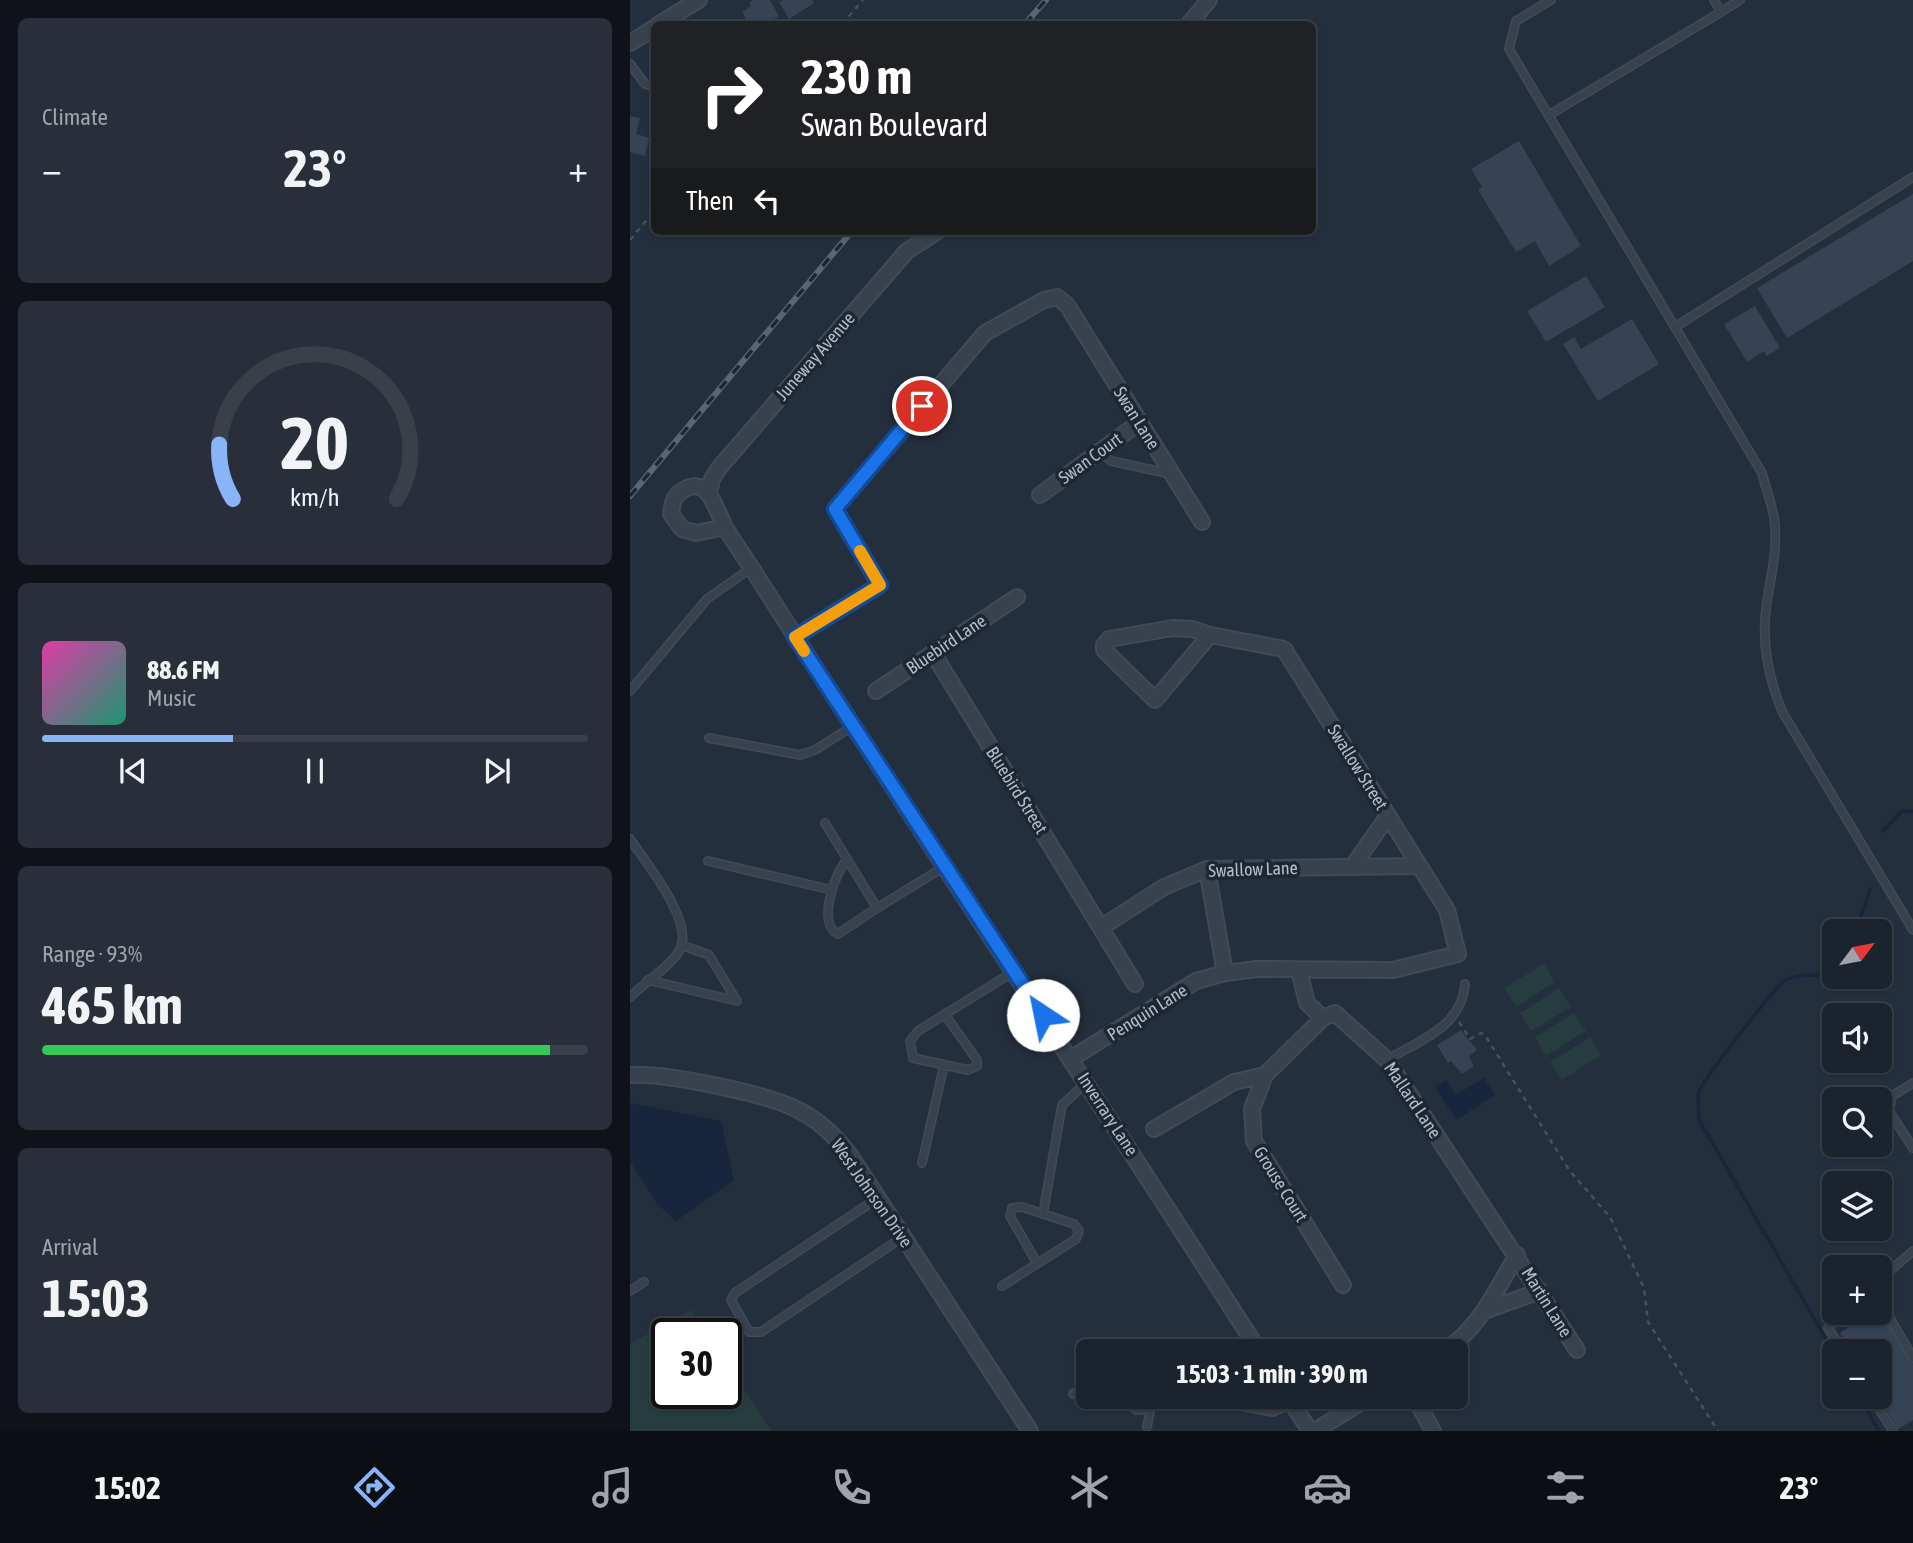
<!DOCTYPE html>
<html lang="en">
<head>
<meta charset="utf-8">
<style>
	:root { --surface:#1b232e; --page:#282f3a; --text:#f1f3f6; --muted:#a0a4aa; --line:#39404a; --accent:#8ab4f8 }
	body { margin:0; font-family:"Asap Condensed",sans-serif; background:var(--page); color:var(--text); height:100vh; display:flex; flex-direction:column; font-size:26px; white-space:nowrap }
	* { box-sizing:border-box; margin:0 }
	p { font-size:23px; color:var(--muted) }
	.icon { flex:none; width:38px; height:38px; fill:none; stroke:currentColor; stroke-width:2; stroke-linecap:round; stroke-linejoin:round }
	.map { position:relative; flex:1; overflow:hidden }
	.panel { display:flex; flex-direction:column; gap:18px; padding:18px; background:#0f1319; width:630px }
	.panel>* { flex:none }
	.guide { position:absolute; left:21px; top:21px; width:665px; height:214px; border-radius:10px; box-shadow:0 2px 5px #0004,0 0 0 2px var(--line); background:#202124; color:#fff; overflow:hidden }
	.needle { width:46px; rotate:58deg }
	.controls { position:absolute; left:1192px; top:919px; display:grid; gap:14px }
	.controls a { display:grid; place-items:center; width:70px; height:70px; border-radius:10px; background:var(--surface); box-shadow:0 2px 5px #0004,0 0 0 2px var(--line); font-size:35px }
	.speed { position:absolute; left:21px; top:1318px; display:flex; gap:14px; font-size:35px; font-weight:700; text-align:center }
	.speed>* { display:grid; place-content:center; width:91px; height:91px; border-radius:50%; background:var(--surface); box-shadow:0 2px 5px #0004,0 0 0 2px var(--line); line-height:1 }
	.speed .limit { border:4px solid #111; border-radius:10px; background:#fff; color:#111 }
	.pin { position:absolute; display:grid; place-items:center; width:60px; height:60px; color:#fff; margin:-30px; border:4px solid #fff; border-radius:50%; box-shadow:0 2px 7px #0007 }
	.me { position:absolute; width:77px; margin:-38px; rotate:326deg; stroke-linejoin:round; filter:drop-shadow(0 0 5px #0008) }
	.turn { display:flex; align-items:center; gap:24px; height:147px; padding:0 35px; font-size:32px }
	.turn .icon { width:91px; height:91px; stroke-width:2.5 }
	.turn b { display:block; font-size:49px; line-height:60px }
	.then { display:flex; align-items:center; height:66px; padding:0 35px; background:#0003; gap:14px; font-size:26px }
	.big { font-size:52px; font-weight:700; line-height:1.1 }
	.panel .tile { flex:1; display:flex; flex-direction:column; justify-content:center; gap:10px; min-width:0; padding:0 24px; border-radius:10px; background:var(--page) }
	.panel .dial { align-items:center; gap:0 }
	.dial svg { height:182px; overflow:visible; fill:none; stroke:var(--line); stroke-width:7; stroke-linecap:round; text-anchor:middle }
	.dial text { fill:var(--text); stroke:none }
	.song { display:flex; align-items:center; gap:21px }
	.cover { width:84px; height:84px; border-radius:10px; background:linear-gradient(135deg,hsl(320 70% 55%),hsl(160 70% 35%)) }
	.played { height:7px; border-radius:4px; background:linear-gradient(90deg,var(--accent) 35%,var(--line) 35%) }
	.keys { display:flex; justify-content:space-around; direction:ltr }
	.heat { display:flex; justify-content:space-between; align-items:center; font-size:38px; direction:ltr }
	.charge { height:10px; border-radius:5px; background:linear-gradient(90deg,#34c759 93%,var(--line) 0) }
	.trip { position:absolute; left:446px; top:1339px; width:392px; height:70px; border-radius:10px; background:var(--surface); box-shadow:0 2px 5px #0004,0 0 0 2px var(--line); font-weight:700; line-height:70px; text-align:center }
	.menu { display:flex; height:112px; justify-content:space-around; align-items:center; background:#0b0e12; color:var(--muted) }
	.menu .icon { width:49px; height:49px }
	.menu .current { color:var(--accent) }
	.menu b { font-size:32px; color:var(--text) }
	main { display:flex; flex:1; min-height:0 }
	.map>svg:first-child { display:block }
	.green { fill:#263c3f }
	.water { fill:#17263c }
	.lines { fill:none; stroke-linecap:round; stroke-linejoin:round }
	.stream { stroke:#17263c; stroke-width:3.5 }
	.building { fill:#364354 }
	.service-casing { stroke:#414a57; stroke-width:10 }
	.minor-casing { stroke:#414a57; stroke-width:18 }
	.path { stroke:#3f5557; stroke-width:2.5; stroke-dasharray:5 5; stroke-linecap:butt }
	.service { stroke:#38414e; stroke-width:7 }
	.minor { stroke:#38414e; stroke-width:14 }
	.rail-casing { stroke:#5a6575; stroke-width:6 }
	.rail { stroke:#1d2633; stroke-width:3.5; stroke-dasharray:10; stroke-linecap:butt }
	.route-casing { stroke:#114b97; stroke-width:18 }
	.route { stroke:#1a73e8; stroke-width:12 }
	.slow { stroke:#f59e0b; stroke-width:12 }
	.labels { text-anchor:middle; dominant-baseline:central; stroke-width:7; stroke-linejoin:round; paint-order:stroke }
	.street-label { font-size:18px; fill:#b4bcc9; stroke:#1d2633 }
</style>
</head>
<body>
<main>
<section class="panel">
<div class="tile"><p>Climate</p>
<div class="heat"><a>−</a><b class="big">23°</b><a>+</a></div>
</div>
<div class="tile dial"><svg viewBox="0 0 100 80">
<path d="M14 69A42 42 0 1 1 86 69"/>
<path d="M14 69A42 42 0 0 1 8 45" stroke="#8ab4f8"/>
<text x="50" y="56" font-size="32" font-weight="700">20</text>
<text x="50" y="72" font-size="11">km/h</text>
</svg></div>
<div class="tile">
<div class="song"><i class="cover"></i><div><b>88.6 FM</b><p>Music</p></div></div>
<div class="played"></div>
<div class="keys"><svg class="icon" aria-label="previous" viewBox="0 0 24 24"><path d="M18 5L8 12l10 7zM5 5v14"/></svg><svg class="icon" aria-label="pause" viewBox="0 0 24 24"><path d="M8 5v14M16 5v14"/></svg><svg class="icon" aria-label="next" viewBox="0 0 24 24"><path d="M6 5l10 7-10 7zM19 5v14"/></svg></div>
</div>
<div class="tile"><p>Range · 93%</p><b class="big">465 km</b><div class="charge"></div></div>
<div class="tile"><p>Arrival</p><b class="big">15:03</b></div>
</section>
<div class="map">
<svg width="1283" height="1431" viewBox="0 0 1283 1431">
	<rect width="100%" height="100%" fill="#242f3e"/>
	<!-- green -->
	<path class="green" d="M914,964L925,982L886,1007L874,988Z
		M929,988L941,1007L901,1031L890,1013Z
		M944,1013L956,1031L916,1056L905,1037Z
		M960,1037L971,1055L932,1080L920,1062Z
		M61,1310L77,1333L37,1334V1393H96V1363L142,1431H0V1344Z"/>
	<!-- water -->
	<path class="water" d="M854,1078L865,1095L826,1120L805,1087L816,1080L826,1095Z
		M0,1103L91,1121L104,1180L46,1221L27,1204L0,1161Z"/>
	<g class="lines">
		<!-- stream -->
		<path class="stream" d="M1253,831L1272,811H1283
			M1226,931L1240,889
			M1204,973C1188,977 1172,972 1156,980C1145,986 1073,1080 1069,1092C1067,1100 1069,1112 1069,1120L1204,1353
			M1229,1396L1249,1431"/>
	</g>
	<!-- building -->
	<path class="building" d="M123,0H140L149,16L140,21L143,24H119L112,12L121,6L119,3Z
		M153,0H182L184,3L159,19L149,2Z
		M0,116L10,118L6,134L19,138L15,156L0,152Z
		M889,141L951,246L919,266L905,241L886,252L848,190L852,187L841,169Z
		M1283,194V261L1157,338L1127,288Z
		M956,276L975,307L916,342L897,311Z
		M1125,306L1150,348L1137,356L1134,351L1117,362L1094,324Z
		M1002,319L1029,364L968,401L933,344L944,337L951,349Z
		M831,1030L847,1050L839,1056L844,1066L832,1074L821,1061L818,1063L807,1045Z
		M1250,1309L1283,1364V1420L1268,1429L1248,1396L1250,1351H1221L1210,1333L1243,1312H1250Z"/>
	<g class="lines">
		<!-- service casing -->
		<g class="service-casing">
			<path id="service" d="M921,0L886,21L879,49L1132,473C1136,490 1144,508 1145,526C1147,552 1141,576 1137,601C1131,639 1138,678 1153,713L1283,930
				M1091,12L1110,0
				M0,64L15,84L24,86
				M919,115L1091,12L1084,0
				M1045,327L1283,177
				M470,452L481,461L541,474
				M0,691L77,599L121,568
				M79,738L170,755L185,750L223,726
				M195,823L247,908L314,867
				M0,839C16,863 68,925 48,953C37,969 14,983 0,997
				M78,861L202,890
				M216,861C204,875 187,924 208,934L247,908
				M51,945L79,955L107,1001
				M18,980L107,1001
				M316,1016L347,1060V1066L338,1070L283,1058L280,1041L288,1031L383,972
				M757,1060C790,1040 832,1027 835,984
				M1283,1083L1262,1096L1259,1111L1283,1148
				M292,1163L314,1065
				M248,1198L105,1293L101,1300L119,1332H131L273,1237
				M413,1214L432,1105L457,1082
				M1250,1279L1283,1251
				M372,1286L446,1239L449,1231L444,1224L392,1207L382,1208L380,1216L407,1263
				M0,1291L14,1282
				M1250,1301L1283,1358
				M512,1351L526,1348L529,1351
				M1213,1351L1198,1328L1214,1312
				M443,1394L458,1384
				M494,1396L506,1410L521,1409
				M561,1396L643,1412L662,1404
				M1241,1396L1263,1431
				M517,1427L523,1396"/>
		</g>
		<!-- minor casing -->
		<g class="minor-casing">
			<path id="minor" d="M29,24L69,0
				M559,24L579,0
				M0,43L24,28
				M79,493L82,479L89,468L277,251L308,231
				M410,495L510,422
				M95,527L66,533L52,529L41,514C42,505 43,496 52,491C79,472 87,514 96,529C105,543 114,557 123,570C289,832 462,1089 629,1351
				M543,628L562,629L580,635L525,700L474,650V645L479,639Z
				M165,637L250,585L205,509L355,333L414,300L427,297L437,305L572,522
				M303,653L505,984
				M246,691L387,597
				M722,867L758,816
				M577,869L595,973
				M472,927L534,887L577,869L789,866
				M669,970L677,1003L693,1018
				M442,1058L566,981L595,973L627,969L763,970L828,954L817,910L654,649L580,635
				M0,1075C33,1072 138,1094 168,1110C189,1120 206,1137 220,1155L400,1431
				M524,1129L604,1082L635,1075
				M713,1285L624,1141L622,1109L635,1075L693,1018L705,1013L757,1060L947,1350
				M854,1311L910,1291
				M814,1351C849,1329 866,1290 887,1255
				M657,1396L680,1431
				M784,1396L803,1431
				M685,1431L741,1396"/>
		</g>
		<!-- path -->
		<path class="path" d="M212,24L233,0
			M0,240L24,211
			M829,1022L840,1039L851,1033L855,1035L939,1170L980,1217L1014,1288L1018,1322L1088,1431"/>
		<!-- service -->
		<use href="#service" class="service"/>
		<!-- minor -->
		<use href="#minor" class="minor"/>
		<!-- rail casing -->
		<g class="rail-casing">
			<path id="rail" d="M395,24L416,0
				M0,496L222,231"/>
		</g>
		<!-- rail -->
		<use href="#rail" class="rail"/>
	</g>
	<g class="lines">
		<!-- route casing -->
		<g class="route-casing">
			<path id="route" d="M292,406L205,509L250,585L165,637L413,1015"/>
		</g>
		<!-- route -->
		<use href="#route" class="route"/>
		<!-- slow -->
		<path class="slow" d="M174,651L165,637L250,585L230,551"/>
	</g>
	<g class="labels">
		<!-- street labels -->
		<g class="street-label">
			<text transform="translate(185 356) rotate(-49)">Juneway Avenue</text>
			<text transform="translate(507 418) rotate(58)">Swan Lane</text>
			<text transform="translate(460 458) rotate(-36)">Swan Court</text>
			<text transform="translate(316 644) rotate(-34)">Bluebird Lane</text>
			<text transform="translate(728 767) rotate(58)">Swallow Street</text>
			<text transform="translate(387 790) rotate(58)">Bluebird Street</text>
			<text transform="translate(623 869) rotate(-2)">Swallow Lane</text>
			<text transform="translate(517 1012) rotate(-32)">Penquin Lane</text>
			<text transform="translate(783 1100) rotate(56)">Mallard Lane</text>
			<text transform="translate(478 1114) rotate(57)">Inverrary Lane</text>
			<text transform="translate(651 1184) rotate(58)">Grouse Court</text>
			<text transform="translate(242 1193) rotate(55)">West Johnson Drive</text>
			<text transform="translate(917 1302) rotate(58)">Martin Lane</text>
		</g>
	</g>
</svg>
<div class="controls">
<a><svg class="needle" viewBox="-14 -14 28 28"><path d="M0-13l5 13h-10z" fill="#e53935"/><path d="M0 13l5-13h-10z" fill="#a0a4aa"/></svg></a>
<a><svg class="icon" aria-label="sound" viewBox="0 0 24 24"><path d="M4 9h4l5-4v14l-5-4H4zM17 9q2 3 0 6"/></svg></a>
<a><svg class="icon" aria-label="search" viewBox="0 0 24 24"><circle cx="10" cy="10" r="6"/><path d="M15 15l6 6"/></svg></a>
<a><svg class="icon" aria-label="layers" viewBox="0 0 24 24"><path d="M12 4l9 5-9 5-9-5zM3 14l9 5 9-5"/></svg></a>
<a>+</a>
<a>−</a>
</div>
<div class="speed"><div class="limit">30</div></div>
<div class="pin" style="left:292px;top:406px;background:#d93025"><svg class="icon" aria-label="arrive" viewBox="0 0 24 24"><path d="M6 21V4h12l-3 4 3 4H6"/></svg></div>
<svg class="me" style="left:413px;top:1015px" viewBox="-20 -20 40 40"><circle r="19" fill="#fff"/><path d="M0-13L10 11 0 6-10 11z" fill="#1a73e8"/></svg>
<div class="trip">15:03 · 1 min · 390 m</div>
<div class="guide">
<div class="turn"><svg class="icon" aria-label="right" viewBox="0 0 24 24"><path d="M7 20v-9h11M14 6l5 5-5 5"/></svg><div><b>230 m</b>Swan Boulevard</div></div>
<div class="then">Then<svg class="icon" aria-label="left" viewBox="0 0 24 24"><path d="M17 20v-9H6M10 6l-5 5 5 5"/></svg></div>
</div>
</div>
</main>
<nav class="menu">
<b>15:02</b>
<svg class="icon current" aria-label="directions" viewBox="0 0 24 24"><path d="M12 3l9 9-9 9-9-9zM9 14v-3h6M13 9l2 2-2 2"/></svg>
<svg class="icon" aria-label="music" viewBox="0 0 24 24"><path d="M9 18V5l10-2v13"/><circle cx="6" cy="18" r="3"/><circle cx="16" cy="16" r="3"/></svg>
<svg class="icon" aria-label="phone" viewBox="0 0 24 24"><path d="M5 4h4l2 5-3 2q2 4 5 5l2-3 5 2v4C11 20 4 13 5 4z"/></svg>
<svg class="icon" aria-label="climate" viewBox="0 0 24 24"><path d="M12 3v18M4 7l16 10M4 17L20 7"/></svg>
<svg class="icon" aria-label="car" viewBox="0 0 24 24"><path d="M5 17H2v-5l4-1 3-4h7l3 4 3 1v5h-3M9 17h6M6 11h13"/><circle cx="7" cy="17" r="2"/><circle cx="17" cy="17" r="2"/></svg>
<svg class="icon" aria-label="filters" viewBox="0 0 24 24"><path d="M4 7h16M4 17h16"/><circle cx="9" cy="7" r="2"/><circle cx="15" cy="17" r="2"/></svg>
<b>23°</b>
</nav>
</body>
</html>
